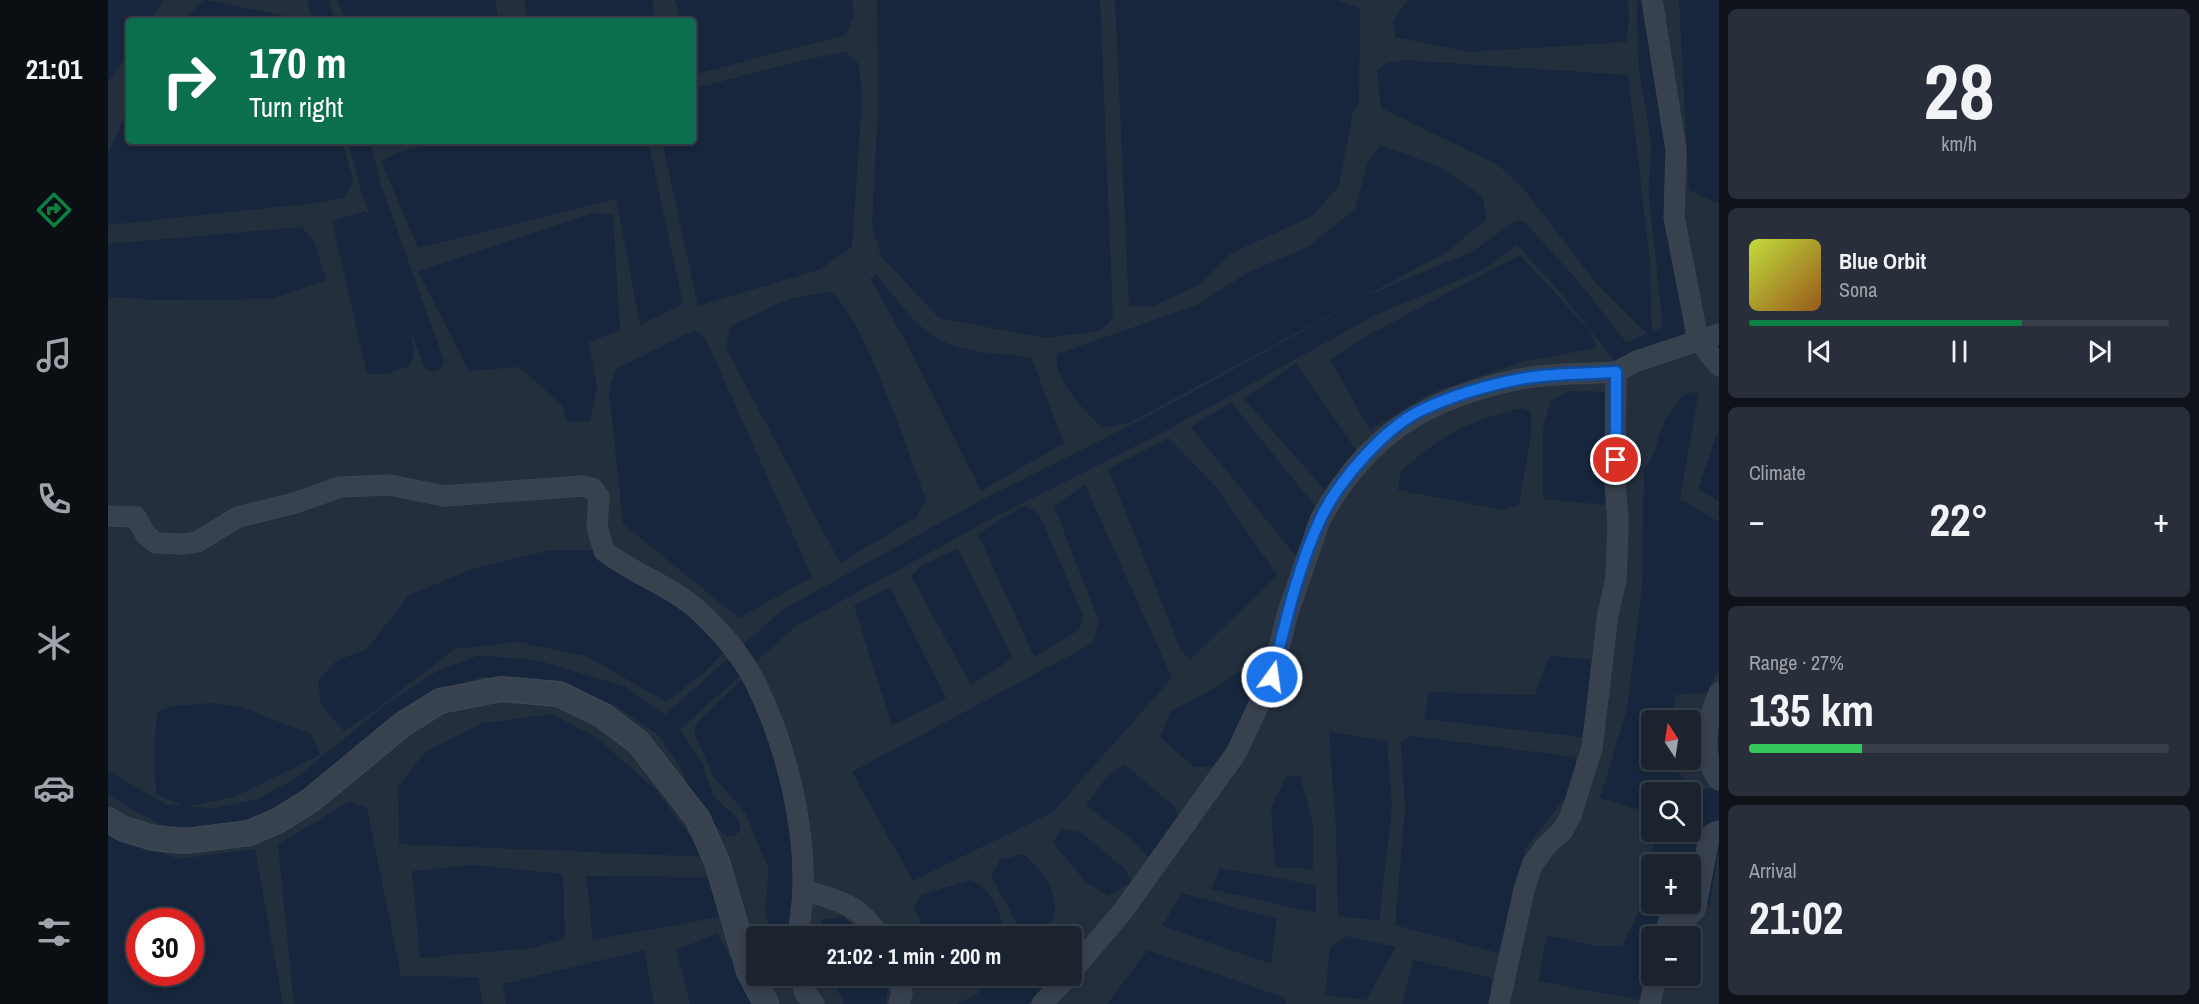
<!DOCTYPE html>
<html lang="en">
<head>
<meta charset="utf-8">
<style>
	:root { --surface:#1b232e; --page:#282f3a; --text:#f1f3f6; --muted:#a0a4aa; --line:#39404a; --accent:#0b8043 }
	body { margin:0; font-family:"Archivo Narrow",sans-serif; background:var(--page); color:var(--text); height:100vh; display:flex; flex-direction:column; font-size:22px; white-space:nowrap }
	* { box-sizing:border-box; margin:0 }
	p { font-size:20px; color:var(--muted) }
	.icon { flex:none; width:33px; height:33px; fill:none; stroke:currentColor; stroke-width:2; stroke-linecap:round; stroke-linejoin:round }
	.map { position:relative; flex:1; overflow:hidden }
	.details { display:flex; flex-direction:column; gap:9px; padding:9px; background:#0f1319; width:480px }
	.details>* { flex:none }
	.top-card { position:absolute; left:18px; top:18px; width:570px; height:126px; border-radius:6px; box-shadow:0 3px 9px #0003,0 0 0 2px var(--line); background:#0b6e4f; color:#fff; overflow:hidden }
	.needle { width:39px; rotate:348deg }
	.buttons { position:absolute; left:1533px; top:710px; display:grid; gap:12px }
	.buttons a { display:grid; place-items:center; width:60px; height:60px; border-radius:6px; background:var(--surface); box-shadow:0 3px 9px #0003,0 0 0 2px var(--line); font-size:30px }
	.speed { position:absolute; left:18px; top:908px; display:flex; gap:12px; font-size:30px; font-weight:700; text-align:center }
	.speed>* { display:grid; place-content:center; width:78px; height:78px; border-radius:50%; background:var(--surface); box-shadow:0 3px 9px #0003,0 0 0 2px var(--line); line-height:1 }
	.speed .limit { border:9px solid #d22; background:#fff; color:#111 }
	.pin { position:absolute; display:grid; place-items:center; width:51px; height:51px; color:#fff; margin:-26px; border:3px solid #fff; border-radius:50%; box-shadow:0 2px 6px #0007 }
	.me { position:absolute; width:66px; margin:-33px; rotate:14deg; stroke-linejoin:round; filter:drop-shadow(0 0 4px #0008) }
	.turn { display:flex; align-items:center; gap:21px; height:126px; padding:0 24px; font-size:27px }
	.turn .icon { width:78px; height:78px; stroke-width:2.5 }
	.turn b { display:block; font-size:42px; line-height:51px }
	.big { font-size:45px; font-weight:700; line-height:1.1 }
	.details .widget { flex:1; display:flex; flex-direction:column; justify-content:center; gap:9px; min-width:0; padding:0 21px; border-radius:9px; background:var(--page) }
	.details .dial { align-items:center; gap:0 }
	.dial b { font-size:78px; line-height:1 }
	.song { display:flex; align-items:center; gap:18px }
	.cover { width:72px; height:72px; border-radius:9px; background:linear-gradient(135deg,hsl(70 70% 55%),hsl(30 70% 35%)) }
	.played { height:6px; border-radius:3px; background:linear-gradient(90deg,var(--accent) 65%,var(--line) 65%) }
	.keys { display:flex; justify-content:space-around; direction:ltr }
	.heat { display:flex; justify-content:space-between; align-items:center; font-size:33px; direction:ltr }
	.charge { height:9px; border-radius:4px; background:linear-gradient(90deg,#34c759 27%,var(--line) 0) }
	.trip { position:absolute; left:638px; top:926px; width:336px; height:60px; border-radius:6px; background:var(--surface); box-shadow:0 3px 9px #0003,0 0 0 2px var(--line); font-weight:700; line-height:60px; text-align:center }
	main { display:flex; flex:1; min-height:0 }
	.menu { display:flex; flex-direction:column; width:108px; justify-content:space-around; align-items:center; background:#0b0e12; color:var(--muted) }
	.menu .icon { width:42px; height:42px }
	.menu .selected { color:var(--accent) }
	.menu b { font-size:27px; color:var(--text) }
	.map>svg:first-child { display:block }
	.water { fill:#17263c; fill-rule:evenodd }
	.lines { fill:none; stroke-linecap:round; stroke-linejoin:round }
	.canal { stroke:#17263c; stroke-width:21 }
	.minor-casing { stroke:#414a57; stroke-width:21 }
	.tertiary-casing { stroke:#414a57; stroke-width:26 }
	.minor { stroke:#38414e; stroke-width:20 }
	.tertiary { stroke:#38414e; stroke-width:24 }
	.route-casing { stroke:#114b97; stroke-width:15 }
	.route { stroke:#1a73e8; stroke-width:10 }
</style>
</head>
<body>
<main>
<nav class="menu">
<b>21:01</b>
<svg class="icon selected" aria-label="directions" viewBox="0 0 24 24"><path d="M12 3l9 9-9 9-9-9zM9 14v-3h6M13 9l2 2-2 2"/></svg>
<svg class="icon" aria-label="music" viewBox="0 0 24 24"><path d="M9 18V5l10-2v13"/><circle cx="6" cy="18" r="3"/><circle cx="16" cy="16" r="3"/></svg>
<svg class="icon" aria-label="phone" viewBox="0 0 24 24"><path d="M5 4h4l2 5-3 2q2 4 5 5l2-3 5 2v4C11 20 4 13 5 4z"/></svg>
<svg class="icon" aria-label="climate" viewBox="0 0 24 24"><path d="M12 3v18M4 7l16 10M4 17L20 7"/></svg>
<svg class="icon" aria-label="car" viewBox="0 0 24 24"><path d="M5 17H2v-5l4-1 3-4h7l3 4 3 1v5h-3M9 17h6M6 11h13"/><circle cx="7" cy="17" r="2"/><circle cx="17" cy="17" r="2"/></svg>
<svg class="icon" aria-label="filters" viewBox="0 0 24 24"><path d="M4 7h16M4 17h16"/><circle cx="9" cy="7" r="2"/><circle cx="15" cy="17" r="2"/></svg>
</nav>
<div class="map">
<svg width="1611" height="1004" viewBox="0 0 1611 1004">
	<rect width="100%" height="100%" fill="#242f3e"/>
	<!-- water -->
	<path class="water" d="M0,0H56L42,21H21V52L0,82Z
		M97,0L182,17L186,21H74Z
		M229,0H387L391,21H238Z
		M416,0H544L547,21H420Z
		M567,0H744L746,16L738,35L588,74L585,63V21H573Z
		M769,0H992L1005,318L992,331L937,338L831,318L773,256L764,226L770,109Z
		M1007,0H1229L1252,8L1251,103L1245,112L1231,186L1204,216L1122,254L1093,284L1045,306L1021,307Z
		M1300,0H1519L1521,17L1518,42L1361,52L1287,37L1285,21Z
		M1571,0H1611V204L1581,190Z
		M738,52L751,64L754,100L744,247L711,270L590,306L554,141H585V89L694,60Z
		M1297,60L1520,75L1542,261L1544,339L1487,282L1415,188L1390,165L1273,108L1269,69L1280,63Z
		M21,108V141H234L245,180L237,197L217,202L0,225V153Z
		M338,141H540L575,304L532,325L508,199L310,248L273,161L289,153Z
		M1273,145L1332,167L1375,197L1378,220L1337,253L1021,423L994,428C976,410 946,381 949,354L1089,305L1139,273L1201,246L1247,209L1260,161Z
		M257,211L266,221C278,253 316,336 302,366L277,374H259L224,221Z
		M485,213L505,215L512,330L481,342L489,388L482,421L459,422L455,406L411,367L361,371L310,271Z
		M194,227L207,243L218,280L163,299L50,300L0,297V244Z
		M1412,255L1481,330L1489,348L1417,361L1323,393L1262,430L1222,360L1262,334Z
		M768,274C784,293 807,326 828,338C856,353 892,354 923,357L956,443L873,491L797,340L762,279Z
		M722,291C756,317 800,453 818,499L809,517L732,563L618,348L622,326L681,299Z
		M587,330L597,337L704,577L631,618L515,524L501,391L508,369Z
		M1188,363L1249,451L1218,491L1136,399Z
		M1462,391L1514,392L1508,506L1435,499V428L1443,400Z
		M1591,391L1572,499L1611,522V669L1599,692L1568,695L1563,720H1544V759H1567L1570,772L1583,789L1606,788L1611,790V845L1602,905L1583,896L1582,864H1544L1546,831H1582V792H1544L1543,827L1532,810L1492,798L1519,709L1534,586L1536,469L1544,458L1556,422L1575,395Z
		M1123,402L1211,511L1191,560L1083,427Z
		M1414,408L1423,411V435L1411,505L1395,510L1290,490L1293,471C1335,434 1359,421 1414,408Z
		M1609,433H1611V501L1590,489Z
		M1061,438L1107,486L1169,575L1082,660L1072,649L1000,469Z
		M977,485L1064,678L945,812L805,881L744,772L985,643L991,621L946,506Z
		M917,505L931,514L975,615L971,630L926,657L870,534Z
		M850,548L905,658L863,685L803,576L812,567Z
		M444,550H496L623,645L597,672L558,702L478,656L410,642L346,649L265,712L236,731L213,705L210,681L228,661L259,649L301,595L370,567Z
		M782,587L838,698L784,726L746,606Z
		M1441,656L1501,661L1489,739L1316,719L1321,692L1427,695Z
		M1130,672L1156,690L1112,766L1086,767L1052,737L1062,712L1110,686Z
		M638,675L670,720L697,936H663L657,910L661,870L638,814L605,776L586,732L591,720Z
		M102,703L133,707L203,734L212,755L126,797L77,807L48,794L46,753L49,712L65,706Z
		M444,714L489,738L548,790L598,857L291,844L290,787L317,752L375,723Z
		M1221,731L1279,742L1284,807L1271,921L1230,916L1228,829Z
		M1304,736L1467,757L1471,780L1417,849L1404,939L1398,955L1287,925L1297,808L1293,741Z
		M1016,764L1067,807L1071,823L1041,857L1019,835L978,806L998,778Z
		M1192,776L1205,823V869L1167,867L1163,807L1178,777Z
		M241,802L259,808L293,976L370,977L375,1004H186L170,844Z
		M954,829L972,832L1016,868L1024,882L1000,896L978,882L945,843Z
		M0,830L70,859L147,849L175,1004H0ZM32,921H82V972H32Z
		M916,854C936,875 952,889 945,920L930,929L914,933L883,876L892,860Z
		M366,865L455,874L457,938L425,948L312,958L304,871Z
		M1112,868L1208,885V913L1103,889Z
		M478,876L602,877L611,917L485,940Z
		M863,880C883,888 890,910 897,930L890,936L819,934L806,908L812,895Z
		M1074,893L1169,919L1163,964L1054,926Z
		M1546,904L1573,910L1569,936H1544V975L1548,1003L1430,981L1439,935L1488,946H1514L1530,913Z
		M736,917L756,936H714L713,920Z
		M609,934L649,1004H582L568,950Z
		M1240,936L1288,947L1258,1000L1217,995L1222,947Z
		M536,950L546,1004H398L395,984Z
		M1040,950L1178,998V1004H999Z
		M1305,960L1384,978L1383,1004H1294Z
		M724,975H775L780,987L778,1004H736Z
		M877,975H951L945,986L920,1004H848L870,994Z"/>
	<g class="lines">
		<!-- canal -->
		<path class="canal" d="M210,0L216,21
			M251,141L263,188L325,361
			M558,728L681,618L879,509L1052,422L1264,305L1369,261L1411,231L1463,289L1515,355L1566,334L1551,190L1554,143L1541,67L1539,7
			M0,783L56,815L106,819L153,809L192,788L284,713L333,681L372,666L429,671L512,696L558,728L584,766L596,801L622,826"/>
		<!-- minor casing -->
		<g class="minor-casing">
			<path id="minor" d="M1544,0L1568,150L1566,217L1590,340L1611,366
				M0,516L28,517L38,535L48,543L77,544L89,542L130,517L187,503L232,487L282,485L336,496L474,486L484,488L491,497L489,527L496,551C525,574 564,586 592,612C612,631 633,655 646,680C682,752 707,856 689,936
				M1611,693C1599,721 1590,753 1611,780
				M695,890C728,900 752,904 771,936
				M1556,936L1561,921L1581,915L1587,910L1600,843L1604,834L1611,831
				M963,972L1015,911L1128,753L1164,677L1179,615L1212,520C1258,435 1318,398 1412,379C1443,373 1476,374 1508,372
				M692,975L697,993L706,1004
				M790,975L794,993L791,1004
				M934,1004L961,975
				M1391,1004L1416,890L1424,865L1437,847L1455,830L1463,815L1484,748L1500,614L1508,579L1510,522L1507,483L1508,372L1529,361L1611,334
				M1542,1004L1548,975"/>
		</g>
		<!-- tertiary casing -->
		<g class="tertiary-casing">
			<path id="tertiary" d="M0,820L16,829L45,838L77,841L141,833L171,820L203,800L295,724L332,701L393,689L451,694L494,715L530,742L590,819L609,862L641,971L658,1004"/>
		</g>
		<!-- minor -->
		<use href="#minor" class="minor"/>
		<!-- tertiary -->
		<use href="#tertiary" class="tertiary"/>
	</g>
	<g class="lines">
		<!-- route casing -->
		<g class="route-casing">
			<path id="route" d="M1164,677C1177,625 1189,569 1212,520C1229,482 1278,426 1316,409C1346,395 1381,385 1412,379C1443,373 1476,374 1508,372V460"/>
		</g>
		<!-- route -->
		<use href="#route" class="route"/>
	</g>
</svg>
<div class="buttons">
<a><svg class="needle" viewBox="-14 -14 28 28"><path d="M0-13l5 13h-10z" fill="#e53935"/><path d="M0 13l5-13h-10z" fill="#a0a4aa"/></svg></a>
<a><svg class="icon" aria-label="search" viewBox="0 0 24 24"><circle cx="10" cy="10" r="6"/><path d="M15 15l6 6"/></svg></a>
<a>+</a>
<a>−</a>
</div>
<div class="speed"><div class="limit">30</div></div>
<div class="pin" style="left:1508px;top:460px;background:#d93025"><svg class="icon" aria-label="arrive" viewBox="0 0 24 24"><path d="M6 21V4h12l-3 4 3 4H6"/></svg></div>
<svg class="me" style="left:1164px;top:677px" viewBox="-20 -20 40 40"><circle r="17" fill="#1a73e8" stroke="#fff" stroke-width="3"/><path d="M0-11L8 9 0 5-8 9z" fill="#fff"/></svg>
<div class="trip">21:02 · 1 min · 200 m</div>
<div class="top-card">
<div class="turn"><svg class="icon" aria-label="right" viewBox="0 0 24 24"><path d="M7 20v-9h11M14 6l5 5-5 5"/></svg><div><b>170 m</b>Turn right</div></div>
</div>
</div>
<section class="details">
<div class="widget dial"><b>28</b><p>km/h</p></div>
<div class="widget">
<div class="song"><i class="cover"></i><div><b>Blue Orbit</b><p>Sona</p></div></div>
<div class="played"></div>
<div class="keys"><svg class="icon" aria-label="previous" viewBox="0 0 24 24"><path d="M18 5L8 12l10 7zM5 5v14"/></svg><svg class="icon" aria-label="pause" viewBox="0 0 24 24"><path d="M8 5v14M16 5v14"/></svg><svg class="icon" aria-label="next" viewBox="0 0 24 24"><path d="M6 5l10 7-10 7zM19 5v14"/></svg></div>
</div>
<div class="widget"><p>Climate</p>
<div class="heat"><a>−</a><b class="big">22°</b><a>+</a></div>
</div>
<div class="widget"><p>Range · 27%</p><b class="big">135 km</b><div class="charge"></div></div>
<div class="widget"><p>Arrival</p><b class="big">21:02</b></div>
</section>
</main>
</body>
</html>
